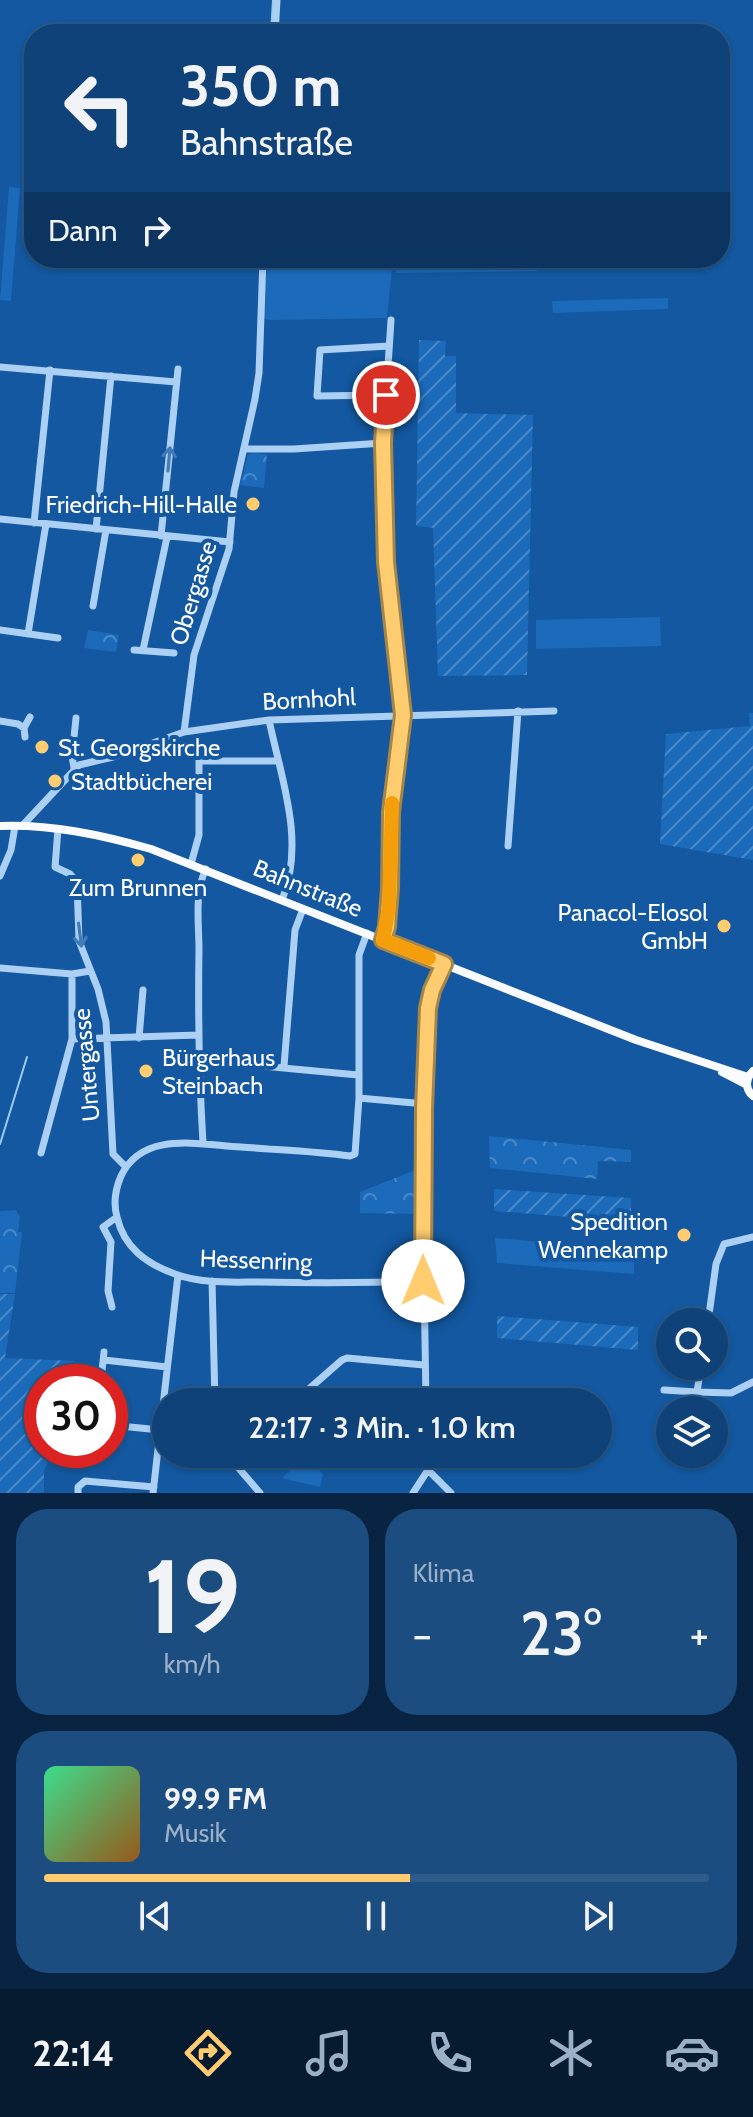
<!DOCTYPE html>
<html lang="de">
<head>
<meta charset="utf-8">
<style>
	:root { --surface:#0e4278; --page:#1c4d80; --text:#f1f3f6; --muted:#9bb0c6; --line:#2e5b8a; --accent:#ffcd6f }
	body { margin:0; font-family:Cabin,sans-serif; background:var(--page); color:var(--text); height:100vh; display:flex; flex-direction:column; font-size:30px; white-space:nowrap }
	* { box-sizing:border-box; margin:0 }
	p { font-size:26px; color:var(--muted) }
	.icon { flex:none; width:44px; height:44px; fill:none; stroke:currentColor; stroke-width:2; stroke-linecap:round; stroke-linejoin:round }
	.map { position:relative; height:1493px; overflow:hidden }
	.panel { display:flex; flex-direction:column; gap:16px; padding:16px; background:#082442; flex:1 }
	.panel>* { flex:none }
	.banner { position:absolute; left:24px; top:24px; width:706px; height:244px; border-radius:32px; box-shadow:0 2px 6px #0004,0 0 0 2px var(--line); background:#0e4278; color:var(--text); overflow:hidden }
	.buttons { position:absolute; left:656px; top:1308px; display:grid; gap:16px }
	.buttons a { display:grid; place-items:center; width:72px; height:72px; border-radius:50%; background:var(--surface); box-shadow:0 2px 6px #0004,0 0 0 2px var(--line); font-size:40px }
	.speed { position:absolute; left:24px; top:1364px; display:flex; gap:16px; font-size:40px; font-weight:700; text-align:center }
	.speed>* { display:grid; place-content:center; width:104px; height:104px; border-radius:50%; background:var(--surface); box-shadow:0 2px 6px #0004,0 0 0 2px var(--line); line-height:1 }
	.speed .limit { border:12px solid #d22; background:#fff; color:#111 }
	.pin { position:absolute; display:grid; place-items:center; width:68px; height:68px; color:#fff; margin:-34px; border:4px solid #fff; border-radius:50%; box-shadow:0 2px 8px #0007 }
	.me { position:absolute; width:88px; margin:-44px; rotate:0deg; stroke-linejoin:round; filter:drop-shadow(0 0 6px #0008) }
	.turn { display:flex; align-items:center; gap:28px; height:168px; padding:0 24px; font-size:36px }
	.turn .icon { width:104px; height:104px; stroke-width:2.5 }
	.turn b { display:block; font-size:56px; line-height:68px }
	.then { display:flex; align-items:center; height:76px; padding:0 24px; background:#0003; gap:16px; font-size:30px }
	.big { font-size:60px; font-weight:600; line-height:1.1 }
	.panel .card { flex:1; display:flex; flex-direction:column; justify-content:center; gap:12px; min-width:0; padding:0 28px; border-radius:32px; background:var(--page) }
	.panel .dial { align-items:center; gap:0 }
	.dial b { font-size:104px; line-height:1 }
	.song { display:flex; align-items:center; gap:24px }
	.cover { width:96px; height:96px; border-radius:12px; background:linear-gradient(135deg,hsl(150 70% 55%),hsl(30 70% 35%)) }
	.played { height:8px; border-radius:4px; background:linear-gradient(90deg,var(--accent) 55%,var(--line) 55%) }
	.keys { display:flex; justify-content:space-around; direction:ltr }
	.heat { display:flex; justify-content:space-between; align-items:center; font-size:44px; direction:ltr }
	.panel .tiles { flex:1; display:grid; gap:16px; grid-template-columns:1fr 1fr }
	.card:last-child { grid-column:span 2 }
	.trip { position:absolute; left:152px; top:1388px; width:460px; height:80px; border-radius:40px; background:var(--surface); box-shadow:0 2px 6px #0004,0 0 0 2px var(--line); font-weight:600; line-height:80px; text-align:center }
	.menu { display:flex; height:128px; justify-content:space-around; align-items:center; background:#061a30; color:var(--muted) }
	.menu .icon { width:56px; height:56px }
	.menu .active { color:var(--accent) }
	.menu b { font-size:36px; color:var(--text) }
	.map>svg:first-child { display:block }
	.grass { fill:#1b6bba }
	.park { fill:url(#park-crowns) }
	.garden { fill:url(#garden-furrows) }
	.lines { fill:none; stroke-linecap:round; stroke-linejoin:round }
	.stream { stroke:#9dccf7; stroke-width:2 }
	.minor { stroke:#abd0f4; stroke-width:7 }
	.major { stroke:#f9fbff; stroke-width:8 }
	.oneway { stroke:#417cb9 }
	.route-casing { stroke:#a68548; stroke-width:20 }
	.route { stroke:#ffcd6f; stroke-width:14 }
	.slow { stroke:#f59e0b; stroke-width:14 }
	.poi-dot { fill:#ffcd6f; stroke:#1358a0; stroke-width:3 }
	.labels { text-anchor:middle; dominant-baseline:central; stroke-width:8; stroke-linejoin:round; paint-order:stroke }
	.poi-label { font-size:24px; fill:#fff; stroke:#1358a0; text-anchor:end }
	.street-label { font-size:24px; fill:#fff; stroke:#1358a0 }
</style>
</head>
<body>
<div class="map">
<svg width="753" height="1493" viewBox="0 0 753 1493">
	<defs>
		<pattern id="park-crowns" width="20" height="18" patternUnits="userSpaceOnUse" patternTransform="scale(2)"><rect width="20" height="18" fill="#1b6bba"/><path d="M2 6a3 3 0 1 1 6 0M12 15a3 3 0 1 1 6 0" fill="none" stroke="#4989c8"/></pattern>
		<pattern id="garden-furrows" width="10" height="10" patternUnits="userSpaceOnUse" patternTransform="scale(2)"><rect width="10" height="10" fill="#1b6bba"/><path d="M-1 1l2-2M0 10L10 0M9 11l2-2" fill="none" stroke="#4989c8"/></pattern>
	</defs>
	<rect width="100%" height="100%" fill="#1358a0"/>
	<!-- grass -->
	<path class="grass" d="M9,187L20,188L11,301L0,300Z
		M268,258H393L387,318L269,320L262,318Z
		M537,262V271L396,273V264Z
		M668,298V309L553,313L552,301Z
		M660,617L661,646L536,649V620Z
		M495,1238L634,1250V1274L497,1263Z"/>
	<!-- park -->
	<path class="park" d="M254,453L267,455L264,488L240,485L248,455Z
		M88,630L119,635L116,652L84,648Z
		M489,1136L631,1150V1162L598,1161L597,1179L490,1168Z
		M423,1167V1214L360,1213V1192Z
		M16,1210L20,1217L18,1232H22L15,1293H0V1211Z
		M306,1457L323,1474L320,1487L282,1478Z"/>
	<!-- garden -->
	<path class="garden" d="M419,340L446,341L445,356H456V413L533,415L527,675L438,676L433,528L416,526Z
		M749,713H753V860L660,844L666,734L750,726Z
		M494,1189L631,1198V1222L494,1211Z
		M0,1294H15L5,1358L75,1361V1382H42V1450H54L44,1470V1493H0Z
		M497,1316L638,1327V1350L497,1338Z"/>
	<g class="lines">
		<!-- stream -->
		<path class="stream" d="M271,34L273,0
			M0,1144L27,1057"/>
		<!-- minor -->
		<path class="minor" d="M275,34L277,0
			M0,367L176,382
			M386,395L317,396L320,350L389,346
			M245,449H294L383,443
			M0,519L230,542
			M34,523L50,370
			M96,529L111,376
			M161,536L178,369
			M93,606L106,530
			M0,630L58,638
			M28,634L46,524
			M134,650L174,653
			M143,650L167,537
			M269,720C281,778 306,842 282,900
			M0,721L18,724L24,728L25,737
			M24,728L30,717
			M184,732L194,655L229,549L234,492L255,399L259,373L263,258
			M74,768L72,756L76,718
			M22,826L79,765L113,757L184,732L269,720L554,711
			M58,829L55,867L70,874L77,882L79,941L98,989L106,1022L113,1154L125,1166
			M508,846L518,711
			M191,864L199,835V761H278
			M0,876L11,850L15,826
			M367,933L359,955V1098L355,1154L350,1156C314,1151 278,1150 241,1147C200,1145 143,1130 121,1176C115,1190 113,1203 117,1217C124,1248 147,1264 175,1274C202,1284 231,1282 259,1282C314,1283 369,1283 423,1281
			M383,940L387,927L390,888L391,812L403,715L386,562L383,443L391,320
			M0,968L72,974L90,971
			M139,1038L143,990
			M72,1039L198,1035
			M199,1060L358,1075
			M284,1066L295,930L303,909
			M359,1098L425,1104
			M203,1143C199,1078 198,1014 199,949C199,924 194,892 206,869
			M41,1153L72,1039V974
			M111,1242L108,1291L112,1307
			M111,1242L103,1227L117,1217
			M212,1281L215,1402
			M708,1322L716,1264L724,1244L753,1237
			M104,1360L167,1367
			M701,1366L697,1392L731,1393L753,1382
			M102,1371L104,1352
			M664,1390L697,1392
			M294,1402L342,1360L347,1358L424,1365
			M426,1402L423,1214L425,1104L428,1008L432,990L444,964
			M110,1425L160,1430
			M235,1454L230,1458L260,1493
			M428,1470L451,1493
			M78,1493V1487L85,1481L154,1487
			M153,1493L178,1275
			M413,1493L428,1470L429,1454"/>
		<!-- major -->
		<path class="major" d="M0,826C51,824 102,835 151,849L636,1040L748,1077
			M753,1071C745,1079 745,1089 753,1096
			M722,1072L747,1085"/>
	</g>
	<!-- one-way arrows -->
	<defs><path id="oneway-shaft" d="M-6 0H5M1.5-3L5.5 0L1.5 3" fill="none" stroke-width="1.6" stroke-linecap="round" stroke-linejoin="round" transform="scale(2)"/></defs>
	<g class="oneway">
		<use href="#oneway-shaft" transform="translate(169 459) rotate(-85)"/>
		<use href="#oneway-shaft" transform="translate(80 935) rotate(83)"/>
	</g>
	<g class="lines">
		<!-- route casing -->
		<g class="route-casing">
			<path id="route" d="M386,395L383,443L386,562L403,715L391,812L390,888L387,927L383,940L444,964L432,990L428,1008L424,1109L423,1281"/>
		</g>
		<!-- route -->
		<use href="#route" class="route"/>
		<!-- slow -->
		<path class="slow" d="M392,803L389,907L383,940L429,958"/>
	</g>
	<!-- markers -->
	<g class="poi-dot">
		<circle cx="253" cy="504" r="8"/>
		<circle cx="42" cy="747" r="8"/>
		<circle cx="55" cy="781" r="8"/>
		<circle cx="138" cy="860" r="8"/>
		<circle cx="724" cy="926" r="8"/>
		<circle cx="146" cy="1071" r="8"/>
		<circle cx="684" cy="1235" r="8"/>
	</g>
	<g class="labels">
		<!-- poi labels -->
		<g class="poi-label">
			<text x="237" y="504">Friedrich-Hill-Halle</text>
			<text x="58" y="747" text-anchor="start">St. Georgskirche</text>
			<text x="71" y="781" text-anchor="start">Stadtbücherei</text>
			<text x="138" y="887" text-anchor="middle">Zum Brunnen</text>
			<text x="708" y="912">Panacol-Elosol<tspan x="708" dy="28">GmbH</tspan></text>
			<text x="162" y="1057" text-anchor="start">Bürgerhaus<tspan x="162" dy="28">Steinbach</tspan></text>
			<text x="668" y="1221">Spedition<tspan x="668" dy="28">Wennekamp</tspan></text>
		</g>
		<!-- street labels -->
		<g class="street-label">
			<text transform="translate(193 593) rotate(-73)">Obergasse</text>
			<text transform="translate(309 699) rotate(-3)">Bornhohl</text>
			<text transform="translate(308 888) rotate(22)">Bahnstraße</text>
			<text transform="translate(86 1065) rotate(-95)">Untergasse</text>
			<text transform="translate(256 1260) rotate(2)">Hessenring</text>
		</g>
	</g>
</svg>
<div class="buttons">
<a><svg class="icon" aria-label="search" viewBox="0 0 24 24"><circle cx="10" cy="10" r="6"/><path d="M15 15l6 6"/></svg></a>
<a><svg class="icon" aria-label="layers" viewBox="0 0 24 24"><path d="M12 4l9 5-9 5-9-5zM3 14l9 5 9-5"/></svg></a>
</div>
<div class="speed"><div class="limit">30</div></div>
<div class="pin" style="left:386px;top:395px;background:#d93025"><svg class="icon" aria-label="arrive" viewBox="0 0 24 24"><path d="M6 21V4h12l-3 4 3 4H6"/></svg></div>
<svg class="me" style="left:423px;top:1281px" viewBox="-20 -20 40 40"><circle r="19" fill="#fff"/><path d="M0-13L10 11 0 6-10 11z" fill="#ffcd6f"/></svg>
<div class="trip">22:17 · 3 Min. · 1.0 km</div>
<div class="banner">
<div class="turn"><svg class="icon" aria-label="left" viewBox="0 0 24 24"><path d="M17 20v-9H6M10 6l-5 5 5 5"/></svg><div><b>350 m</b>Bahnstraße</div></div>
<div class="then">Dann<svg class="icon" aria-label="right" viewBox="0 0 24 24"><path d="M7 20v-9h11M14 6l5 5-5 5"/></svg></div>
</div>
</div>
<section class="panel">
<div class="tiles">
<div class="card dial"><b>19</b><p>km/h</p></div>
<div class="card"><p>Klima</p>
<div class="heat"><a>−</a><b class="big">23°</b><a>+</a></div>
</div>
<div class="card">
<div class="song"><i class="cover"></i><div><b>99.9 FM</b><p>Musik</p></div></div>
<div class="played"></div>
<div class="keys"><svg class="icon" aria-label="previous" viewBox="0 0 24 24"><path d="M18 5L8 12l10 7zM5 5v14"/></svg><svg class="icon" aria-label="pause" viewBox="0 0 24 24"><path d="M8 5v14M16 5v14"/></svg><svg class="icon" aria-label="next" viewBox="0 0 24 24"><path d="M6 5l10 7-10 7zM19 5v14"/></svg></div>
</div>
</div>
</section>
<nav class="menu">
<b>22:14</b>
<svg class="icon active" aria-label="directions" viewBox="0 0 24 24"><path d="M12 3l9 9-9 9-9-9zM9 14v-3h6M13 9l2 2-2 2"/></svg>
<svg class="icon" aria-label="music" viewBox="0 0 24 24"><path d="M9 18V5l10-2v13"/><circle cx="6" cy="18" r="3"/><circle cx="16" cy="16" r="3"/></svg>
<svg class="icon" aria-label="phone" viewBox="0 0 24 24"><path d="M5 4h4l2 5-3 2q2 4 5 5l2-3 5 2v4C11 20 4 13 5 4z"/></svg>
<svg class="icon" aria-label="climate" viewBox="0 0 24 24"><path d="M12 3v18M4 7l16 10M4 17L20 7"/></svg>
<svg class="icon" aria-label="car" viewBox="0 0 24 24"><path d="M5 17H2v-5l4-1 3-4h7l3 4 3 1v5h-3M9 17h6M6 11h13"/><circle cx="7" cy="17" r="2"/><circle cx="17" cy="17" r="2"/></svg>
</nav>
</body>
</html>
